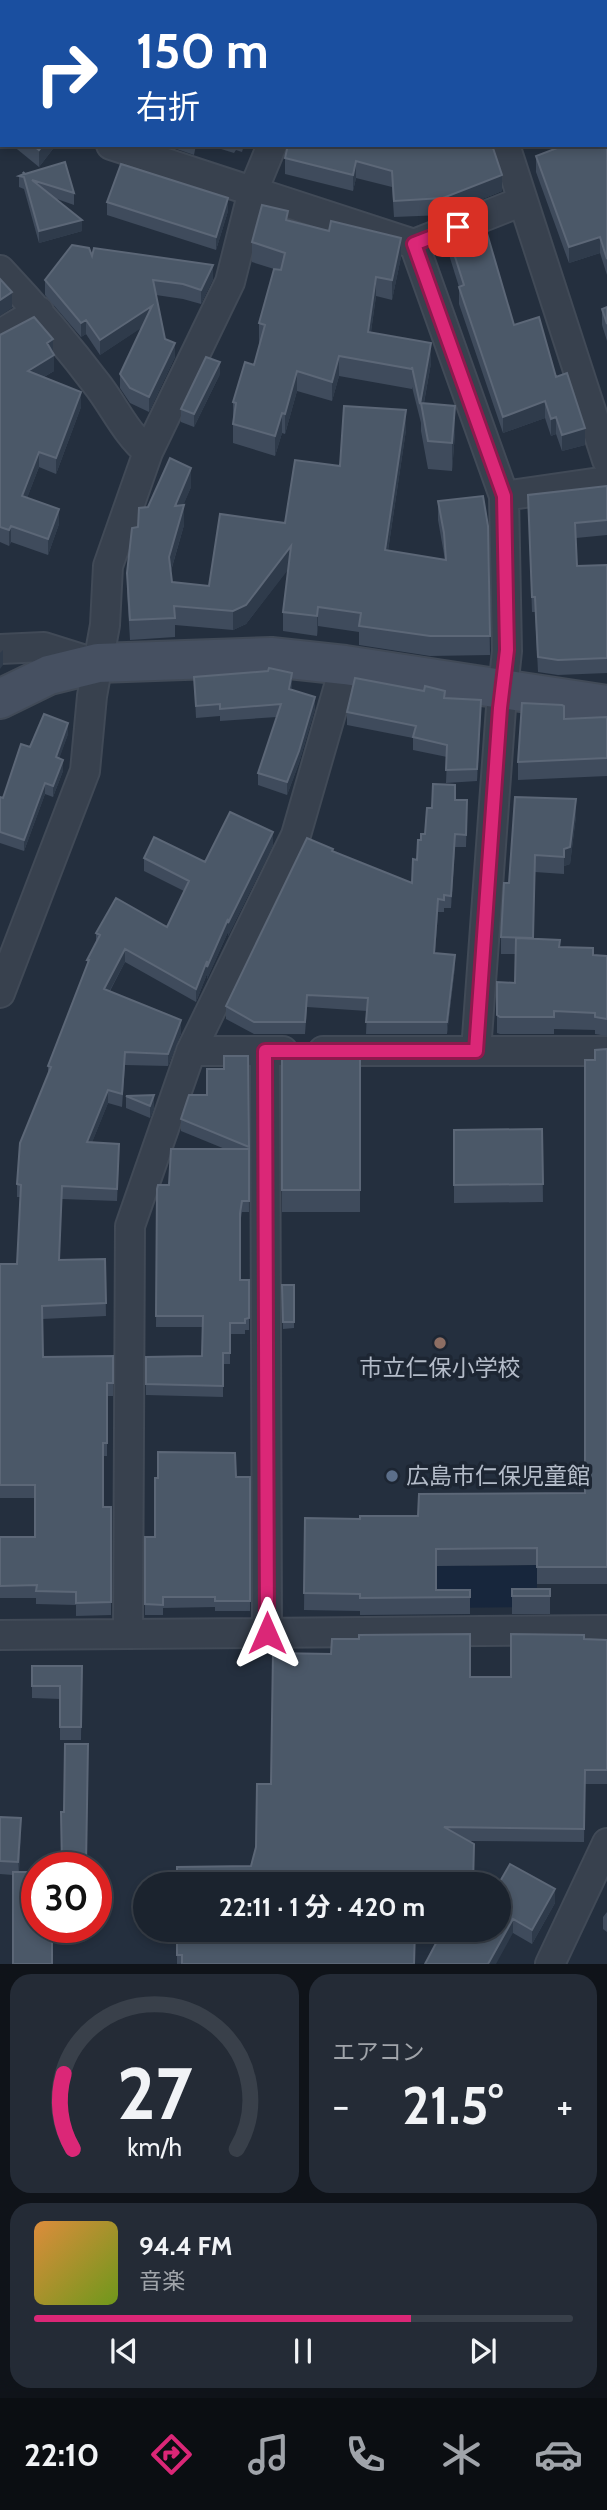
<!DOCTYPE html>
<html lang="ja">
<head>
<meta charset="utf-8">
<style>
	:root { --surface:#1b232e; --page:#242b36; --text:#f1f3f6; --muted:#a0a4aa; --line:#39404a; --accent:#db2777 }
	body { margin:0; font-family:Cabin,"Noto Sans JP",sans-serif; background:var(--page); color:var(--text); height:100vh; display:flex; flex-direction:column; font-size:26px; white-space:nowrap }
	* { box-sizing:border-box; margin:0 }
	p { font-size:23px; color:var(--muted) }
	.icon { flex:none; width:38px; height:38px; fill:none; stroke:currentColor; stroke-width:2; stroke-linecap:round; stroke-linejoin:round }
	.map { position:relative; height:1964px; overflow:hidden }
	.panel { display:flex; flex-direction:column; gap:10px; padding:10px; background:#0f1319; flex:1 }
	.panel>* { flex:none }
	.guide { position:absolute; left:0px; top:0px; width:607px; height:147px; box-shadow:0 4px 10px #0003,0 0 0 2px var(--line); background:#1a4fa0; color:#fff; overflow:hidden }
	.speed { position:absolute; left:21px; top:1852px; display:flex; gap:14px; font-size:35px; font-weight:700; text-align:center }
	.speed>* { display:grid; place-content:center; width:91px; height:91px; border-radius:50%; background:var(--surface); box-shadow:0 4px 10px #0003,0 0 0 2px var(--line); line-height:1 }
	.speed .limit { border:10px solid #d22; background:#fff; color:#111 }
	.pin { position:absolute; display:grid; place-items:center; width:60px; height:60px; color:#fff; margin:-30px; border-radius:14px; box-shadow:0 4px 10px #0006 }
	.me { position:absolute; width:77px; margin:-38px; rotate:0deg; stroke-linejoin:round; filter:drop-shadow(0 0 5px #0008) }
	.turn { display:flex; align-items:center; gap:24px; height:147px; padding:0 21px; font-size:32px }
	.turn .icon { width:91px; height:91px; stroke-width:2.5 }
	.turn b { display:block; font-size:49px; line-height:60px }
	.big { font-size:52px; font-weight:700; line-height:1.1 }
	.panel .tile { flex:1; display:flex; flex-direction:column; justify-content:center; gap:10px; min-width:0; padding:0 24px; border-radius:21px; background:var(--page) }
	.panel .dial { align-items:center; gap:0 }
	.dial svg { height:182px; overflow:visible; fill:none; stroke:var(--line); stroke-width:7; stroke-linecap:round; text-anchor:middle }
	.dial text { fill:var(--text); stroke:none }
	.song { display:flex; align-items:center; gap:21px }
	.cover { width:84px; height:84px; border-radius:10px; background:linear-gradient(135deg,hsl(30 70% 55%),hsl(80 70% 35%)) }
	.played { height:7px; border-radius:4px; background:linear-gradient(90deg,var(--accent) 70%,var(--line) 70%) }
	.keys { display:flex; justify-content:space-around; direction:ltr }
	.heat { display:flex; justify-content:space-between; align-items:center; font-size:38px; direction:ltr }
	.panel .tiles { flex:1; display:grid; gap:10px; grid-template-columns:1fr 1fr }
	.tile:last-child { grid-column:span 2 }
	.trip { position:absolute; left:133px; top:1872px; width:378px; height:70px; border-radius:35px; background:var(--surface); box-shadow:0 4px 10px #0003,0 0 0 2px var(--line); font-weight:700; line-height:70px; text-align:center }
	.dock { display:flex; height:112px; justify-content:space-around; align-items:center; background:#0b0e12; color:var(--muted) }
	.dock .icon { width:49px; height:49px }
	.dock .active { color:var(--accent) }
	.dock b { font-size:32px; color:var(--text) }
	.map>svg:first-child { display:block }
	.water { fill:#17263c }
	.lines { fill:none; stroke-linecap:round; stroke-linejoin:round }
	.street-casing { stroke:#414a57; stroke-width:32 }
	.secondary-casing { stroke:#414a57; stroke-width:42 }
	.street { stroke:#38414e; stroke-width:28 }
	.secondary { stroke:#465061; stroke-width:38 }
	.wall { fill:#3f4b5c }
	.shaded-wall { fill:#2f3b4b }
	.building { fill:#4b5868; stroke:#5c6777; stroke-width:2 }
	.route-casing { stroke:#8e194d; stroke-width:18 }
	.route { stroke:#db2777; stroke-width:12 }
	.education-dot { fill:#8d6e63; stroke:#1d2633; stroke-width:2.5 }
	.service-dot { fill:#5c6f8a; stroke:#1d2633; stroke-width:2.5 }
	.labels { text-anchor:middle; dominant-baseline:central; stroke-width:7; stroke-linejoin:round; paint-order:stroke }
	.poi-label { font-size:23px; fill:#b4bcc9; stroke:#1d2633 }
</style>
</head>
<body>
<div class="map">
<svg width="607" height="1964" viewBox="0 0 607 1964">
	<rect width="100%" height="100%" fill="#242f3e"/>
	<!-- water -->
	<path class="water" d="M436,1542L470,1566L537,1565V1607L436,1608Z"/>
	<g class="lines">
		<!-- street casing -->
		<g class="street-casing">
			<path id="street" d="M457,0L458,2
				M138,2V0
				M335,2V0
				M395,2L399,0
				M0,62L2,64
				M111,145L414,244L504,496L507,651L501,708L476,1051
				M505,145L607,460
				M414,244L523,201
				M0,270C35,307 68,346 99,387C116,410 126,433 148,452
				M0,334L39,311
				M504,496L607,481
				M0,649L44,647L95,663
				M0,993L85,771L92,696L105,625L108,566L148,452L230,282L253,191L272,145
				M191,1051H283
				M265,1051L267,1632
				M323,1051H607
				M128,1634L130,1226L191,1051L296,835L345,665
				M0,1635L607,1630
				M550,1964L607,1843"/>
		</g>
		<!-- secondary casing -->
		<g class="secondary-casing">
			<path id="secondary" d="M0,699L49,675L98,663L271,657L345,665L607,705"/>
		</g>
		<!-- street -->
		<use href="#street" class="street"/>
		<!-- secondary -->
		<use href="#secondary" class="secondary"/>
	</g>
	<!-- wall -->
	<path class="wall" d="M0,0L2,2V46L0,47Z
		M507,0H607V275L600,253L569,263L536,172V156L606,145V2H508Z
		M0,63L2,64V135L0,134Z
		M12,145H56L39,167Z
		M165,145H196L194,155Z
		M208,145H244L242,152L236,150L234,153Z
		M288,145L502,191L443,215L394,217L392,187L356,178L353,191L285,174V158Z
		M25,174L74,193V205L57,199L82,231L39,243L24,189L19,187V176Z
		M107,202L228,211L216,250L107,215Z
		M288,220L401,257L392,300L376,296L371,332L431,363L424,403L455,433L452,471L428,469L421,431V423L412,387V389L339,376L332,401L297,391L285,434L282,433L275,456L233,443V402L254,365L260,343H259V323L274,269L252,262V242Z
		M450,241L514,325L556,377L585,445L562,451L556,434L551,436L545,418L503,433L459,304V287L450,258Z
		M92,256L213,279L201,304L183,299L156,295L165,339L175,357L149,412L130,403L120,388V374L142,327L100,355L86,334L81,337L45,295V280Z
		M607,307V341L602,325V309Z
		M0,335L53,352L54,371L44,377L81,407L56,474L39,467L27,498L59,524L48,555L11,542L9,546L0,542Z
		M220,374L194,427L181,422V409Z
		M406,430L388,551L445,560L438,520V501L488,526L490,655L430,656L359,645V632L318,626L317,636L283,631V612L288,569L246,624L233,630L175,625V637L130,640L127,592V573L138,527L148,507L191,487L183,505L184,525L171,571L172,582L209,586L285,523L340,466Z
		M607,486V535L576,538L577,566L607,565V673L558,675L538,672L535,612H532L528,495Z
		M194,677L292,685L291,689L315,709L299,763L287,795L258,785V773L277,717L220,721V716L196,718Z
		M445,698L481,712L477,781L446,783L447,757L413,750V738L347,725V712Z
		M607,717V776L518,780V762L564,719Z
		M68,734L59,758L63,771L53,797L45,794L24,851L0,843V797L3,798L30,747Z
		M515,797L576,816L570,864L564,866V874L535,872L533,939L559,947L593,955L607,956V1036L595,1034V1030L554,1029V1034H500L497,1033V982L515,983L516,954H501V937L509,883Z
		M455,800L467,813L466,847H455L451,908H444V912H438L435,953L455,967L447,1034H366L367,1011L307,1007L305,1034H254L226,1019V1006L333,852L412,883L421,840L425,834L432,808Z
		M273,845L228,936V932L207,979V974L196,1002L125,962L110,991L181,1033L168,1066L125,1065L122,1107L108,1103L92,1142L119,1157L117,1201L62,1199L59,1260L105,1259L106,1316L42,1319L43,1357L113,1356V1396H107V1456H103V1507H111V1615L76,1616V1605L36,1604V1598H0V1537H35V1498H0V1264H17L20,1197H17V1184L48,1074V1066L87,965V960L96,942V933L167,927L184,891L144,871V858L205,862Z
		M282,1045L303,1049H360V1212H282Z
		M607,1049V1584H537V1565L436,1566V1590H470V1614L360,1615V1611L304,1610L305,1518L360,1519L418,1516L585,1493L595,1060Z
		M248,1056L249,1212H242L240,1224V1280H249V1330H245V1334H230V1364H223V1397L146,1395V1357L202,1356L203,1327H156L157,1189L169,1185L225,1149L181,1131V1119L207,1095L224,1069Z
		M154,1095V1108L150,1118L126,1108V1096Z
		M542,1129L543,1202L454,1203V1130Z
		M282,1285H294V1328L283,1329Z
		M236,1477H250V1611H215V1607L163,1608V1615H145V1537H155Z
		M512,1589H550V1614H512Z
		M584,1639L607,1640V1784H585L584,1842L469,1841L473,1885H177L251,1866L271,1784L470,1677H511Z
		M32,1666H82L81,1740H60V1699L32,1698Z
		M0,1817L21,1831L19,1872L52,1964L13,1875L0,1874Z
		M499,1885L555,1903L532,1944L513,1933L499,1930Z
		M607,1912V1932L603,1929V1917Z
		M177,1930L414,1964H177Z"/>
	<!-- shaded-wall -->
	<path class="shaded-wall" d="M43,145H56L39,167V150Z
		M356,161V178L353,191V175Z
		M502,175V191L443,215V198Z
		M228,198V211L216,250V237Z
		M82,220V231L39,243V231Z
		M600,237V253L569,263V247Z
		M401,238V257L392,300V280Z
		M213,265V279L201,304V290Z
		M376,277V296L368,352V332Z
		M12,292V308L0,316V300Z
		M152,306V321L100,355V340Z
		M86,320V334L81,337V323Z
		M53,339V355L47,343Z
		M175,343V357L149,412V397Z
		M431,343V363L422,413L421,403Z
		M54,355V371L28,386V371Z
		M339,356V376L332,401V382Z
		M220,362V374L194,427V414Z
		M297,371V391L285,434V414Z
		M81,392V407L56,474V458Z
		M545,401V418L503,433V417Z
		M455,406V433L452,471V443Z
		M406,410V430L385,570V550Z
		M282,413V433L275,456V436Z
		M556,417V434L551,436V419Z
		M585,428V445L562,451V435Z
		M39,452V467L22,511V496Z
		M191,468V487L175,525V506Z
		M184,505V525L169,577V557Z
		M59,509V524L48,555V539Z
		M11,526V542L9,546V530Z
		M291,546V566L246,624L233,630V611Z
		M318,607V626L317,636V616Z
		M3,650V665L0,669V653Z
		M292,673V685L289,701V689Z
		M315,697V709L299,763L287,795V782Z
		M481,700V712L477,781V769Z
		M68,723V734L56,768V757Z
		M63,760V771L53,797V786Z
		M45,783V794L24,851V840Z
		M576,799V816L570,864L564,866V874V849Z
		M273,832V845L228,936V932L207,979V974L196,1002V989L207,961Z
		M455,834V847L451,908V896Z
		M438,899V912L434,966V953Z
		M125,949V962L104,1001V989Z
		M455,955V967L447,1034V1022Z
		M181,1020V1033L168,1066V1054Z
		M108,1090V1103L87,1155V1142Z
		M154,1095V1108L150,1118V1106Z
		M21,1818V1831L18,1875V1862Z
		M555,1889V1903L532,1944V1930Z
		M513,1919V1933L496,1964H488Z"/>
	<!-- building -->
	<path class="building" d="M0,0H130L136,2H2V30H0Z
		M143,0H159L165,2H139Z
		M166,0H298V2H166Z
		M408,0H446L447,2H409Z
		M513,0H607V259L600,237L569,247L536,156L565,145H606V2H514Z
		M0,63L2,64V119L0,118Z
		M33,145H43L39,150Z
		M288,145H492L502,175L443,198L394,201L392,171L356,161L353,175L285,158Z
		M65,162L74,193L32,180L82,220L39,231L24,177L19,176L24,174L23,172L25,174Z
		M121,164L228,198L216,237L107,202Z
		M262,205L288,211L286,220L329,231L331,221L401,238L392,280L376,277L368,332L431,343L420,404L412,367V369L339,356L332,382L297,371L285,414L282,413L275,436L233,424L236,403L233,402L245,362L254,365L265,325L259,323L274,269L281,270L285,253L252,242Z
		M485,227L486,230L465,236V235Z
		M486,230L514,325L539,317L556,377L567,373L585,428L562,435L556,417L551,419L545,401L503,417L459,287L464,285L450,241Z
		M72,245L89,248L92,256L94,248L213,265L201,290L183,284L153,280L165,339L175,343L149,397L130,388L120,374L152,306L100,340L86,320L81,323L45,280Z
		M0,279L12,292L0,300Z
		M607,307V324L602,309Z
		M34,317L53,339L47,343L54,355L28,371L81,392L56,458L39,452L22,496L59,509L48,539L11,526L9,530L0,527V335Z
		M206,357L220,362L194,414L181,409Z
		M421,403L455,406L452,443L428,441Z
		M344,406L406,410L385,550L446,560L444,533L438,501L483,496L488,526L490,636H430L359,626L361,613L318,607L317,616L283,612L291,546L246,605L233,611L174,606L175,618L130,620L127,573L132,528L138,527L139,508L148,507L170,458L191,468L175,506L184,505L169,557L172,582L209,586L220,514L285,523L295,460L340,466Z
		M607,486V520L575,523L577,566L607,565V658L558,660L538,657L535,597H532L528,495Z
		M269,668L292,673L289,689L315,697L299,751L287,782L258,773L281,704L220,709V704L196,706L194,677L268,671Z
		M355,678L424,691L425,686L445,691L444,698L481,700L477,769L446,770L447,745L413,737L416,726L347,712Z
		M522,703L562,705L564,706V719L607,717V758L518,762Z
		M44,714L68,723L56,757L63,760L53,786L45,783L24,840L0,832V797L3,798L21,744L30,747Z
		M433,784L455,785V800H467L466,835L455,834L451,896L444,895V900L438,899L434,953L455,955L447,1022H366L368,998L307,995L305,1022H254L226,1006L307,838L333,849L332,851L412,883L413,859L417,860L418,840H421V834H425L427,808H432Z
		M515,797L576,799L570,847L564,849V857L535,855L533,938L501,937L504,883H509Z
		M230,812L273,832L228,923V919L207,967V961L196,989L125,949L104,989L181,1020L168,1054L125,1052L122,1094L108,1090L87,1142L119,1144L117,1189L62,1186L59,1260L105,1259L106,1303L42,1306L43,1357L113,1356V1383H107V1443H103V1507H111V1602L76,1603V1592L36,1591L37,1585L0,1586V1537H35V1485H0V1264H17L21,1185L17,1184L20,1143L51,1067L48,1066L89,960H87L100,935L96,933L116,898L167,927L189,881L144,858L154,837L205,862Z
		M516,938L560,940L559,947L593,948V955L607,956V1019L595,1017V1013L554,1011V1017H500L497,1015V982L515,983Z
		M282,1045H303L302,1049H360V1190H282Z
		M607,1049V1567H537V1548L436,1549V1590H470V1597L360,1598V1594L304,1593L305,1518L360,1519V1516H418L419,1494L585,1493V1060H595V1050Z
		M224,1056H248L249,1147L181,1119L189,1095H207V1069H224Z
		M154,1095L150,1106L126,1096Z
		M542,1129L543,1184L454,1185V1130Z
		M171,1149H249V1201H242L240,1213V1280H249V1318L245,1319V1323H230V1353H223V1386L146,1384V1357L202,1356L203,1316H156L157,1189L158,1185H169Z
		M282,1285H294V1322H283Z
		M158,1452L235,1453L236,1477H250V1601H215V1597H163V1605L145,1604V1537H155V1478H158Z
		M512,1589H550V1596H512Z
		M470,1634V1677H511V1634L584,1635V1639L607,1640V1770H585L584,1829L444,1827L474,1844L473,1885H469L470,1883L415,1882V1885H177V1867L251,1866L256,1847L257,1784H271L273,1653L331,1654L332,1639H359V1635Z
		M32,1666H82L81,1727H60V1686H32Z
		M65,1744H88L86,1866H62L61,1812H64Z
		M0,1817L21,1818L18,1862L0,1861Z
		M510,1864L555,1889L532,1930L513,1919L488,1964H425L443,1930H499L498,1885Z
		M13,1872H37V1927H48V1930H52V1964H13Z
		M177,1930H415L414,1964H182V1955H177Z"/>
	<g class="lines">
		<!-- route casing -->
		<g class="route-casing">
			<path id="route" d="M267,1633L265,1051H476L500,708L507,650L504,496L414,244L458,227"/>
		</g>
		<!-- route -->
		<use href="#route" class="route"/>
	</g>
	<!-- markers -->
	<circle class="education-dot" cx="440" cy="1343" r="7"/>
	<circle class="service-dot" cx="392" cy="1476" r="7"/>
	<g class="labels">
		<!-- poi labels -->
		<g class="poi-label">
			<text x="440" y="1368">市立仁保小学校</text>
			<text x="406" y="1476" text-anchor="start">広島市仁保児童館</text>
		</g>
	</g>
</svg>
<div class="speed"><div class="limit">30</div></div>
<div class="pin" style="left:458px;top:227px;background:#d93025"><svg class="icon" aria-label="arrive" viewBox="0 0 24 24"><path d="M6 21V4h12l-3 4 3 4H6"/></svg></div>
<svg class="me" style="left:267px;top:1633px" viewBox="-20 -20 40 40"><path d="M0-17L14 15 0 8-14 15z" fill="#db2777" stroke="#fff" stroke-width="4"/></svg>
<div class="trip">22:11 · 1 分 · 420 m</div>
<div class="guide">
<div class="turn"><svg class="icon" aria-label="right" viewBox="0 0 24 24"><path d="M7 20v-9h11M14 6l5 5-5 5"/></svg><div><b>150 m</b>右折</div></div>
</div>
</div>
<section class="panel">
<div class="tiles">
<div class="tile dial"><svg viewBox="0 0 100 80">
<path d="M14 69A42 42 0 1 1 86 69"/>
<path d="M14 69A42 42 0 0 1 10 36" stroke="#db2777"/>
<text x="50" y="56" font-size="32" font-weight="700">27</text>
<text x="50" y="72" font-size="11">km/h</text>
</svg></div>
<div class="tile"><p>エアコン</p>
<div class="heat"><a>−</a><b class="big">21.5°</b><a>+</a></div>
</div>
<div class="tile">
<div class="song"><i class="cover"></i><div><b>94.4 FM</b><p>音楽</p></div></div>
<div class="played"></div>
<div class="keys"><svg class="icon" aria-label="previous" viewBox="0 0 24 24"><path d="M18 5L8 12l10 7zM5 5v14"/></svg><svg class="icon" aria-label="pause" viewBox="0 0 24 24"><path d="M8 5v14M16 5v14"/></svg><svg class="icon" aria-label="next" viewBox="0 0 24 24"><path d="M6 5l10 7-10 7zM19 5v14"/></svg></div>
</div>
</div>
</section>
<nav class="dock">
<b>22:10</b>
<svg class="icon active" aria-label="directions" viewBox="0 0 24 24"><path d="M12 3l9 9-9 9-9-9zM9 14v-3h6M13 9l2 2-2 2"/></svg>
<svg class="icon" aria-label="music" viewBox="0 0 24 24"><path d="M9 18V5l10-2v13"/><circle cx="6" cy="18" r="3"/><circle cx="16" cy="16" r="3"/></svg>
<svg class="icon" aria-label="phone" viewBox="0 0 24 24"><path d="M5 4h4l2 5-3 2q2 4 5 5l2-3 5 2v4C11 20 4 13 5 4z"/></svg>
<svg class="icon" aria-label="climate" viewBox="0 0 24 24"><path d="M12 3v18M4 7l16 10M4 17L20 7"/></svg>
<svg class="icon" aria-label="car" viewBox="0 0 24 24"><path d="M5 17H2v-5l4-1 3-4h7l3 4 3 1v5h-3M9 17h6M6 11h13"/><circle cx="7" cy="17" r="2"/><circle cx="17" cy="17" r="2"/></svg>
</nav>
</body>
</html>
